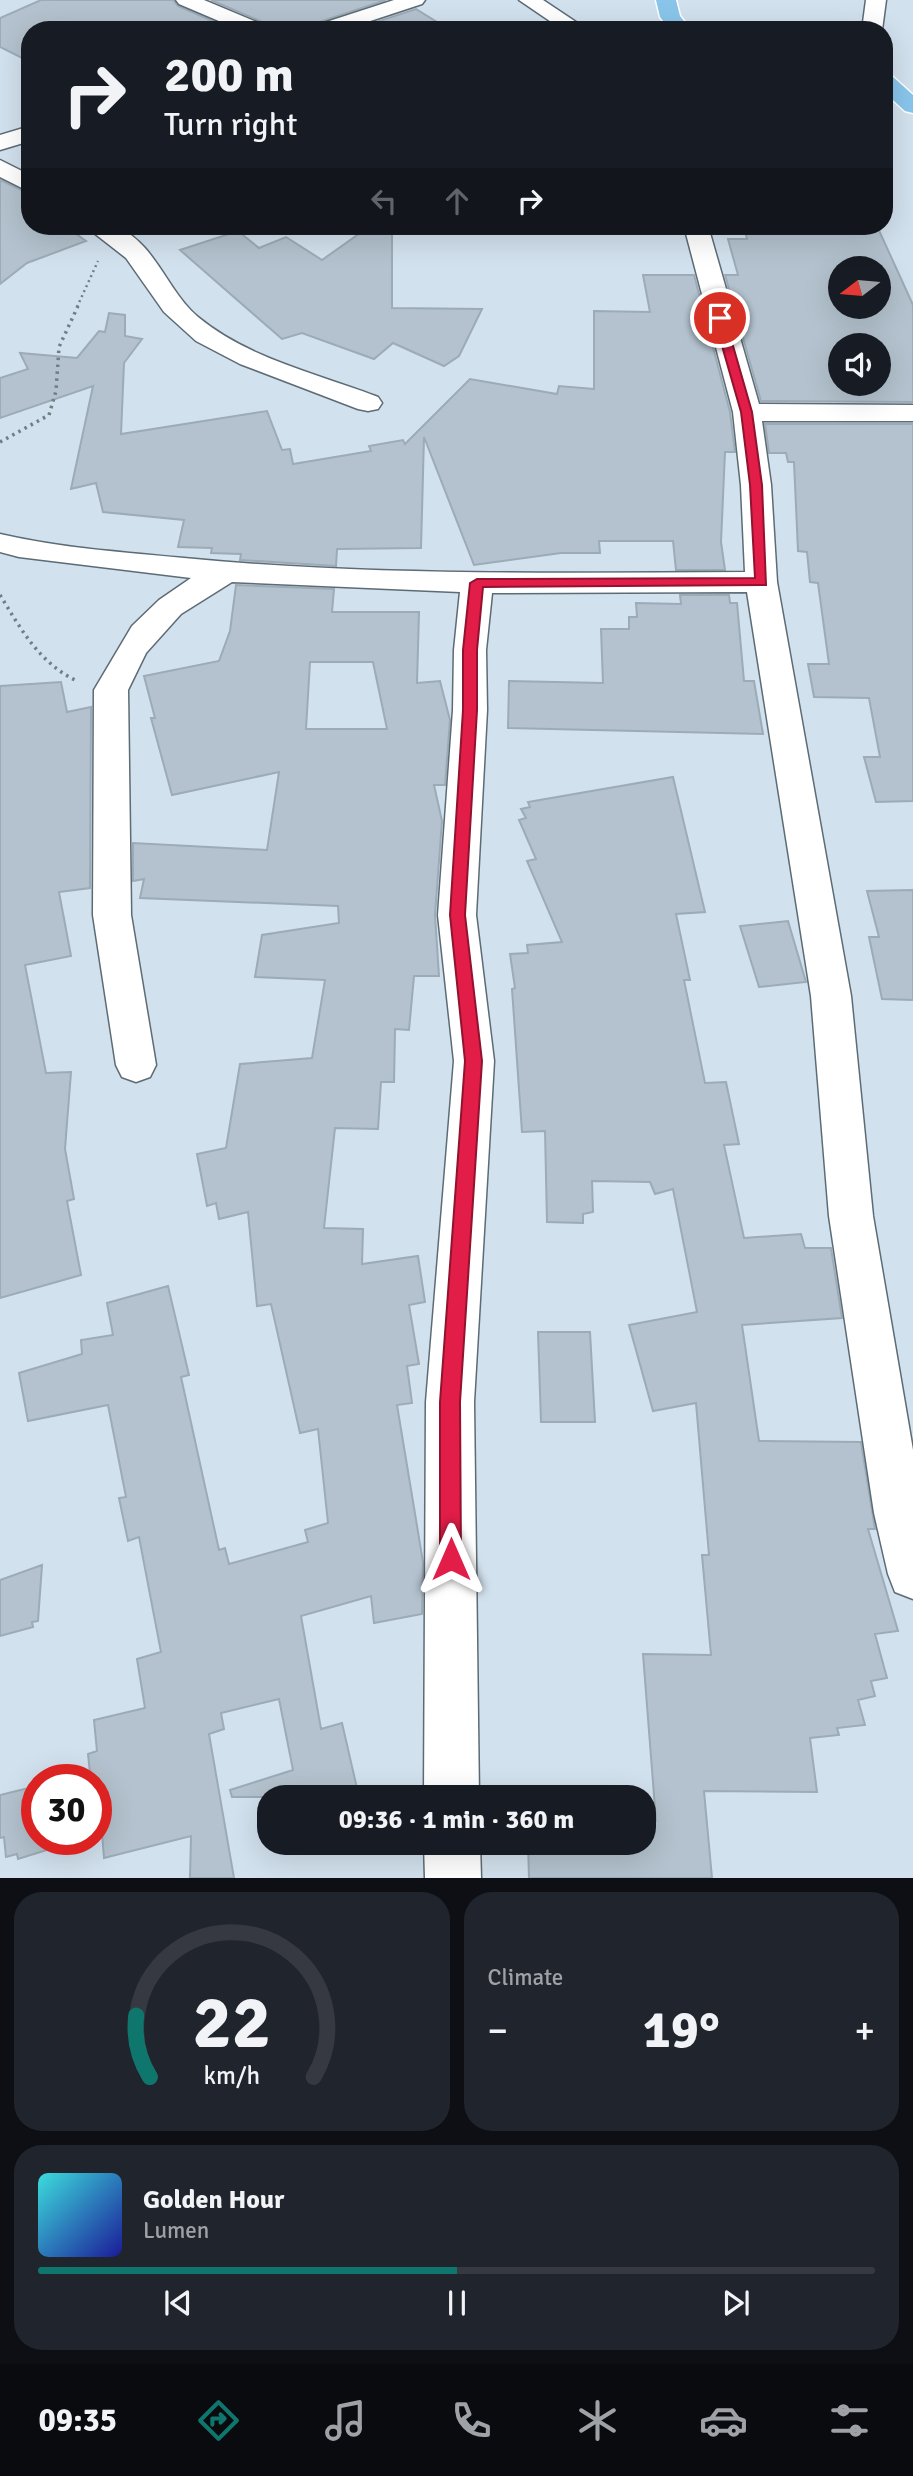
<!DOCTYPE html>
<html lang="en">
<head>
<meta charset="utf-8">
<style>
	:root { --surface:#171b24; --page:#20242c; --text:#f1f3f6; --muted:#9ea1a6; --line:#363941; --accent:#0f766e }
	body { margin:0; font-family:Signika,sans-serif; background:var(--page); color:var(--text); height:100vh; display:flex; flex-direction:column; font-size:26px; white-space:nowrap }
	* { box-sizing:border-box; margin:0 }
	p { font-size:23px; color:var(--muted) }
	.icon { flex:none; width:38px; height:38px; fill:none; stroke:currentColor; stroke-width:2; stroke-linecap:round; stroke-linejoin:round }
	.map { position:relative; height:1878px; overflow:hidden }
	.details { display:flex; flex-direction:column; gap:14px; padding:14px; background:#0d0f14; flex:1 }
	.details>* { flex:none }
	.guide { position:absolute; left:21px; top:21px; width:872px; height:214px; border-radius:28px; box-shadow:0 7px 28px #0002; background:#171b24; color:var(--text); overflow:hidden }
	.needle { width:46px; rotate:254deg }
	.buttons { position:absolute; left:828px; top:256px; display:grid; gap:14px }
	.buttons a { display:grid; place-items:center; width:63px; height:63px; border-radius:50%; background:var(--surface); box-shadow:0 7px 28px #0002; font-size:35px }
	.speed { position:absolute; left:21px; top:1764px; display:flex; gap:14px; font-size:35px; font-weight:700; text-align:center }
	.speed>* { display:grid; place-content:center; width:91px; height:91px; border-radius:50%; background:var(--surface); box-shadow:0 7px 28px #0002; line-height:1 }
	.speed .limit { border:10px solid #d22; background:#fff; color:#111 }
	.pin { position:absolute; display:grid; place-items:center; width:60px; height:60px; color:#fff; margin:-30px; border:4px solid #fff; border-radius:50%; box-shadow:0 2px 7px #0007 }
	.me { position:absolute; width:77px; margin:-38px; rotate:0deg; stroke-linejoin:round; filter:drop-shadow(0 0 5px #0008) }
	.turn { display:flex; align-items:center; gap:24px; height:147px; padding:0 28px; font-size:32px }
	.turn .icon { width:91px; height:91px; stroke-width:2.5 }
	.turn b { display:block; font-size:49px; line-height:60px }
	.lanes { display:flex; align-items:center; height:66px; padding:0 28px; background:#0003; justify-content:center; gap:35px; direction:ltr }
	.lanes .off { opacity:.35 }
	.big { font-size:52px; font-weight:700; line-height:1.1 }
	.details .widget { flex:1; display:flex; flex-direction:column; justify-content:center; gap:10px; min-width:0; padding:0 24px; border-radius:28px; background:var(--page) }
	.details .dial { align-items:center; gap:0 }
	.dial svg { height:182px; overflow:visible; fill:none; stroke:var(--line); stroke-width:7; stroke-linecap:round; text-anchor:middle }
	.dial text { fill:var(--text); stroke:none }
	.song { display:flex; align-items:center; gap:21px }
	.cover { width:84px; height:84px; border-radius:10px; background:linear-gradient(135deg,hsl(180 70% 55%),hsl(240 70% 35%)) }
	.played { height:7px; border-radius:4px; background:linear-gradient(90deg,var(--accent) 50%,var(--line) 50%) }
	.keys { display:flex; justify-content:space-around; direction:ltr }
	.heat { display:flex; justify-content:space-between; align-items:center; font-size:38px; direction:ltr }
	.details .tiles { flex:1; display:grid; gap:14px; grid-template-columns:1fr 1fr }
	.widget:last-child { grid-column:span 2 }
	.trip { position:absolute; left:257px; top:1785px; width:399px; height:70px; border-radius:28px; background:var(--surface); box-shadow:0 7px 28px #0002; font-weight:700; line-height:70px; text-align:center }
	.dock { display:flex; height:112px; justify-content:space-around; align-items:center; background:#090b0e; color:var(--muted) }
	.dock .icon { width:49px; height:49px }
	.dock .current { color:var(--accent) }
	.dock b { font-size:32px; color:var(--text) }
	.map>svg:first-child { display:block }
	.building { fill:#b3c2ce; stroke:#9cabb6; stroke-width:2; fill-rule:evenodd }
	.lines { fill:none; stroke-linecap:round; stroke-linejoin:round }
	.minor-casing { stroke:#5d6b75; stroke-width:3 }
	.major-casing { stroke:#fff; stroke-width:3 }
	.path-far1 { stroke:#727d85; stroke-width:2.5; stroke-dasharray:2 3.5; stroke-linecap:butt }
	.path { stroke:#727d85; stroke-width:3.5; stroke-dasharray:2.5 4.5; stroke-linecap:butt }
	.minor { fill:#fff; fill-rule:evenodd }
	.major { fill:#89c5eb; fill-rule:evenodd }
	.route { fill:#e11d48; stroke:#92132f; stroke-width:2 }
</style>
</head>
<body>
<div class="map">
<svg width="913" height="1878" viewBox="0 0 913 1878">
	<rect width="100%" height="100%" fill="#d1e1ed"/>
	<!-- building -->
	<path class="building" d="M41,0H173L178,6L233,30H30V62L0,47V18Z
		M211,0H386L313,24L309,30H271L267,24Z
		M416,9L450,30H352Z
		M0,180L30,194V226H65L86,241L27,263L0,284Z
		M370,226H392V308L482,309L459,356L444,366L393,343L374,359L302,333L282,339L180,250L238,231L259,248L286,237L322,260Z
		M744,226H877L913,305V402L761,401L725,275H738L728,239H747ZM840,268H878V306H840ZM840,345H878V383H840Z
		M643,275H694L730,412L735,452H725L721,542L725,570H676L673,541H599L600,553H561L474,565L424,437L421,548L337,549L336,566L240,560L241,554L211,553L212,548L178,547L184,520L103,512L96,483L71,489L93,386L0,418V378L28,369L20,353L77,358L99,331L105,332L109,313L125,315V336L142,339L124,363L121,434L267,411L282,450L290,449L293,464L371,451L369,446L403,440L405,444L470,379L557,394L559,386L594,389V311L650,312Z
		M765,424H913V801L876,802L864,757H880L869,698L814,697L808,664H829L818,583L810,582L807,552L798,551L794,462H788L786,453H769Z
		M236,585L334,589L332,612H419L417,683L440,681L450,720L445,785H434L442,821L435,915L439,976H414L409,1030L395,1029L394,1082H381L378,1129L335,1128L324,1228L363,1229L362,1264L418,1256L425,1302L409,1305L419,1364L407,1366L412,1403L397,1405L423,1562L422,1614L374,1623L371,1596L301,1616L321,1729L342,1723L359,1797H232L230,1790L293,1770L279,1699L221,1713L224,1729L209,1734L234,1878H190L191,1836L104,1858L102,1833L96,1835V1780H62L90,1773L88,1754L97,1751L94,1720L145,1708L137,1659L161,1652L139,1537L128,1541L119,1498L126,1497L108,1405L28,1421L19,1373L82,1354L81,1340L113,1335L107,1303L168,1286L189,1375L181,1377L219,1550L225,1548L229,1564L308,1542L305,1530L328,1523L318,1429L300,1433L271,1304L257,1306L248,1212L219,1219L216,1203L207,1206L197,1154L226,1148L240,1064L312,1058L325,980L255,977L262,935L339,923L338,906L140,898L144,879L133,881V843L267,850L279,772L172,795L151,718H155L144,676L219,661L230,631ZM310,662H373L387,729H306Z
		M680,595H729L730,603H737L744,681H754L763,734L508,728L509,681L603,683L601,629H629V617H637L636,603L681,604Z
		M61,682L67,712L91,707V711L90,888L59,892L71,956L25,965L46,1073L71,1072L65,1149L74,1199L67,1201L81,1275L0,1298V686Z
		M673,777L705,912L676,914L690,980H684L705,1083L726,1082L739,1144L724,1145L744,1238L801,1234L805,1248H831L842,1318L742,1325L759,1441L861,1442L875,1529H868L898,1631L875,1634L887,1678L871,1681L875,1696L858,1700L865,1725L837,1728L839,1735L810,1738L817,1792L704,1791L712,1878H529L528,1843H644V1821H656L643,1654L711,1655L702,1555H709L696,1403L653,1411L629,1325L697,1312L673,1189L655,1194L650,1182L592,1181L593,1212L583,1214V1223L547,1222L545,1131L522,1132L512,989L515,988L510,954L528,953L527,945L562,942L527,861L536,859L519,820L526,818L521,809L530,807L528,802Z
		M913,890V1000L882,999L869,937H879L867,891Z
		M788,921L806,982L759,987L740,926Z
		M538,1332H590L595,1422H541Z
		M42,1565L38,1621L32,1622L33,1627L0,1636V1580Z
		M37,1786V1839H82L18,1859L17,1854L6,1857L4,1837L0,1838V1795Z"/>
	<g class="lines">
		<!-- minor casing -->
		<g class="minor-casing">
			<path id="minor" d="M176,0H204L266,26L269,30H240L179,4Z
				M394,0H425L422,4L343,30H311L314,26Z
				M519,0H543L588,30H563Z
				M866,0H886L882,30H862Z
				M30,126V141L0,150V135Z
				M0,160L30,175V192L0,177Z
				M85,226C94,226 108,223 117,227C156,244 167,291 198,317C249,359 318,374 378,397L382,403L378,409L368,411L358,409L240,364L196,341L164,312L126,258Z
				M684,226H708L759,404L913,405V421H762L771,485L777,582L851,996L873,1216L913,1450V1599L895,1592L888,1574L874,1513L829,1216L811,996L747,592L492,593L486,650L487,710L476,915L494,1061L474,1402L479,1797H424L426,1402L454,1061L438,915L453,710L454,650L460,592L232,582L181,614L146,653L128,690L131,915L156,1065L150,1077L136,1082L122,1077L116,1065L93,915L94,690L132,626L159,600L191,578L19,557L0,552V534C60,548 122,552 184,558C370,576 558,573 745,572L741,485L733,412Z
				M424,1843H480L481,1878H425Z"/>
		</g>
		<!-- major casing -->
		<g class="major-casing">
			<path id="major" d="M656,0H676L680,16L691,30H670L660,17Z
				M884,74L892,76L913,95V113L905,111L884,92Z"/>
		</g>
		<!-- path-far1 -->
		<path class="path-far1" d="M77,307L98,261"/>
		<!-- path -->
		<path class="path" d="M0,442L49,415L56,391L59,347L78,306
			M0,595C21,629 39,663 77,681"/>
		<!-- minor -->
		<use href="#minor" class="minor"/>
		<!-- major -->
		<use href="#major" class="major"/>
	</g>
	<!-- route -->
	<path class="route" d="M720,315L725,318L752,412L762,485L766,585L483,587L477,650V710L465,915L482,1061L460,1402L461,1559L458,1567L451,1570L443,1567L440,1559V1402L465,1061L450,915L463,710V650L470,583L477,579L755,578L750,485L741,412L714,318Z"/>
</svg>
<div class="buttons">
<a><svg class="needle" viewBox="-14 -14 28 28"><path d="M0-13l5 13h-10z" fill="#e53935"/><path d="M0 13l5-13h-10z" fill="#9ea1a6"/></svg></a>
<a><svg class="icon" aria-label="sound" viewBox="0 0 24 24"><path d="M4 9h4l5-4v14l-5-4H4zM17 9q2 3 0 6"/></svg></a>
</div>
<div class="speed"><div class="limit">30</div></div>
<div class="pin" style="left:720px;top:318px;background:#d93025"><svg class="icon" aria-label="arrive" viewBox="0 0 24 24"><path d="M6 21V4h12l-3 4 3 4H6"/></svg></div>
<svg class="me" style="left:451px;top:1559px" viewBox="-20 -20 40 40"><path d="M0-17L14 15 0 8-14 15z" fill="#e11d48" stroke="#fff" stroke-width="4"/></svg>
<div class="trip">09:36 · 1 min · 360 m</div>
<div class="guide">
<div class="turn"><svg class="icon" aria-label="right" viewBox="0 0 24 24"><path d="M7 20v-9h11M14 6l5 5-5 5"/></svg><div><b>200 m</b>Turn right</div></div>
<div class="lanes"><svg class="icon off" aria-label="left" viewBox="0 0 24 24"><path d="M17 20v-9H6M10 6l-5 5 5 5"/></svg><svg class="icon off" aria-label="ahead" viewBox="0 0 24 24"><path d="M12 20V5M6 11l6-6 6 6"/></svg><svg class="icon" aria-label="right" viewBox="0 0 24 24"><path d="M7 20v-9h11M14 6l5 5-5 5"/></svg></div>
</div>
</div>
<section class="details">
<div class="tiles">
<div class="widget dial"><svg viewBox="0 0 100 80">
<path d="M14 69A42 42 0 1 1 86 69"/>
<path d="M14 69A42 42 0 0 1 8 42" stroke="#0f766e"/>
<text x="50" y="56" font-size="32" font-weight="700">22</text>
<text x="50" y="72" font-size="11">km/h</text>
</svg></div>
<div class="widget"><p>Climate</p>
<div class="heat"><a>−</a><b class="big">19°</b><a>+</a></div>
</div>
<div class="widget">
<div class="song"><i class="cover"></i><div><b>Golden Hour</b><p>Lumen</p></div></div>
<div class="played"></div>
<div class="keys"><svg class="icon" aria-label="previous" viewBox="0 0 24 24"><path d="M18 5L8 12l10 7zM5 5v14"/></svg><svg class="icon" aria-label="pause" viewBox="0 0 24 24"><path d="M8 5v14M16 5v14"/></svg><svg class="icon" aria-label="next" viewBox="0 0 24 24"><path d="M6 5l10 7-10 7zM19 5v14"/></svg></div>
</div>
</div>
</section>
<nav class="dock">
<b>09:35</b>
<svg class="icon current" aria-label="directions" viewBox="0 0 24 24"><path d="M12 3l9 9-9 9-9-9zM9 14v-3h6M13 9l2 2-2 2"/></svg>
<svg class="icon" aria-label="music" viewBox="0 0 24 24"><path d="M9 18V5l10-2v13"/><circle cx="6" cy="18" r="3"/><circle cx="16" cy="16" r="3"/></svg>
<svg class="icon" aria-label="phone" viewBox="0 0 24 24"><path d="M5 4h4l2 5-3 2q2 4 5 5l2-3 5 2v4C11 20 4 13 5 4z"/></svg>
<svg class="icon" aria-label="climate" viewBox="0 0 24 24"><path d="M12 3v18M4 7l16 10M4 17L20 7"/></svg>
<svg class="icon" aria-label="car" viewBox="0 0 24 24"><path d="M5 17H2v-5l4-1 3-4h7l3 4 3 1v5h-3M9 17h6M6 11h13"/><circle cx="7" cy="17" r="2"/><circle cx="17" cy="17" r="2"/></svg>
<svg class="icon" aria-label="filters" viewBox="0 0 24 24"><path d="M4 7h16M4 17h16"/><circle cx="9" cy="7" r="2"/><circle cx="15" cy="17" r="2"/></svg>
</nav>
</body>
</html>
